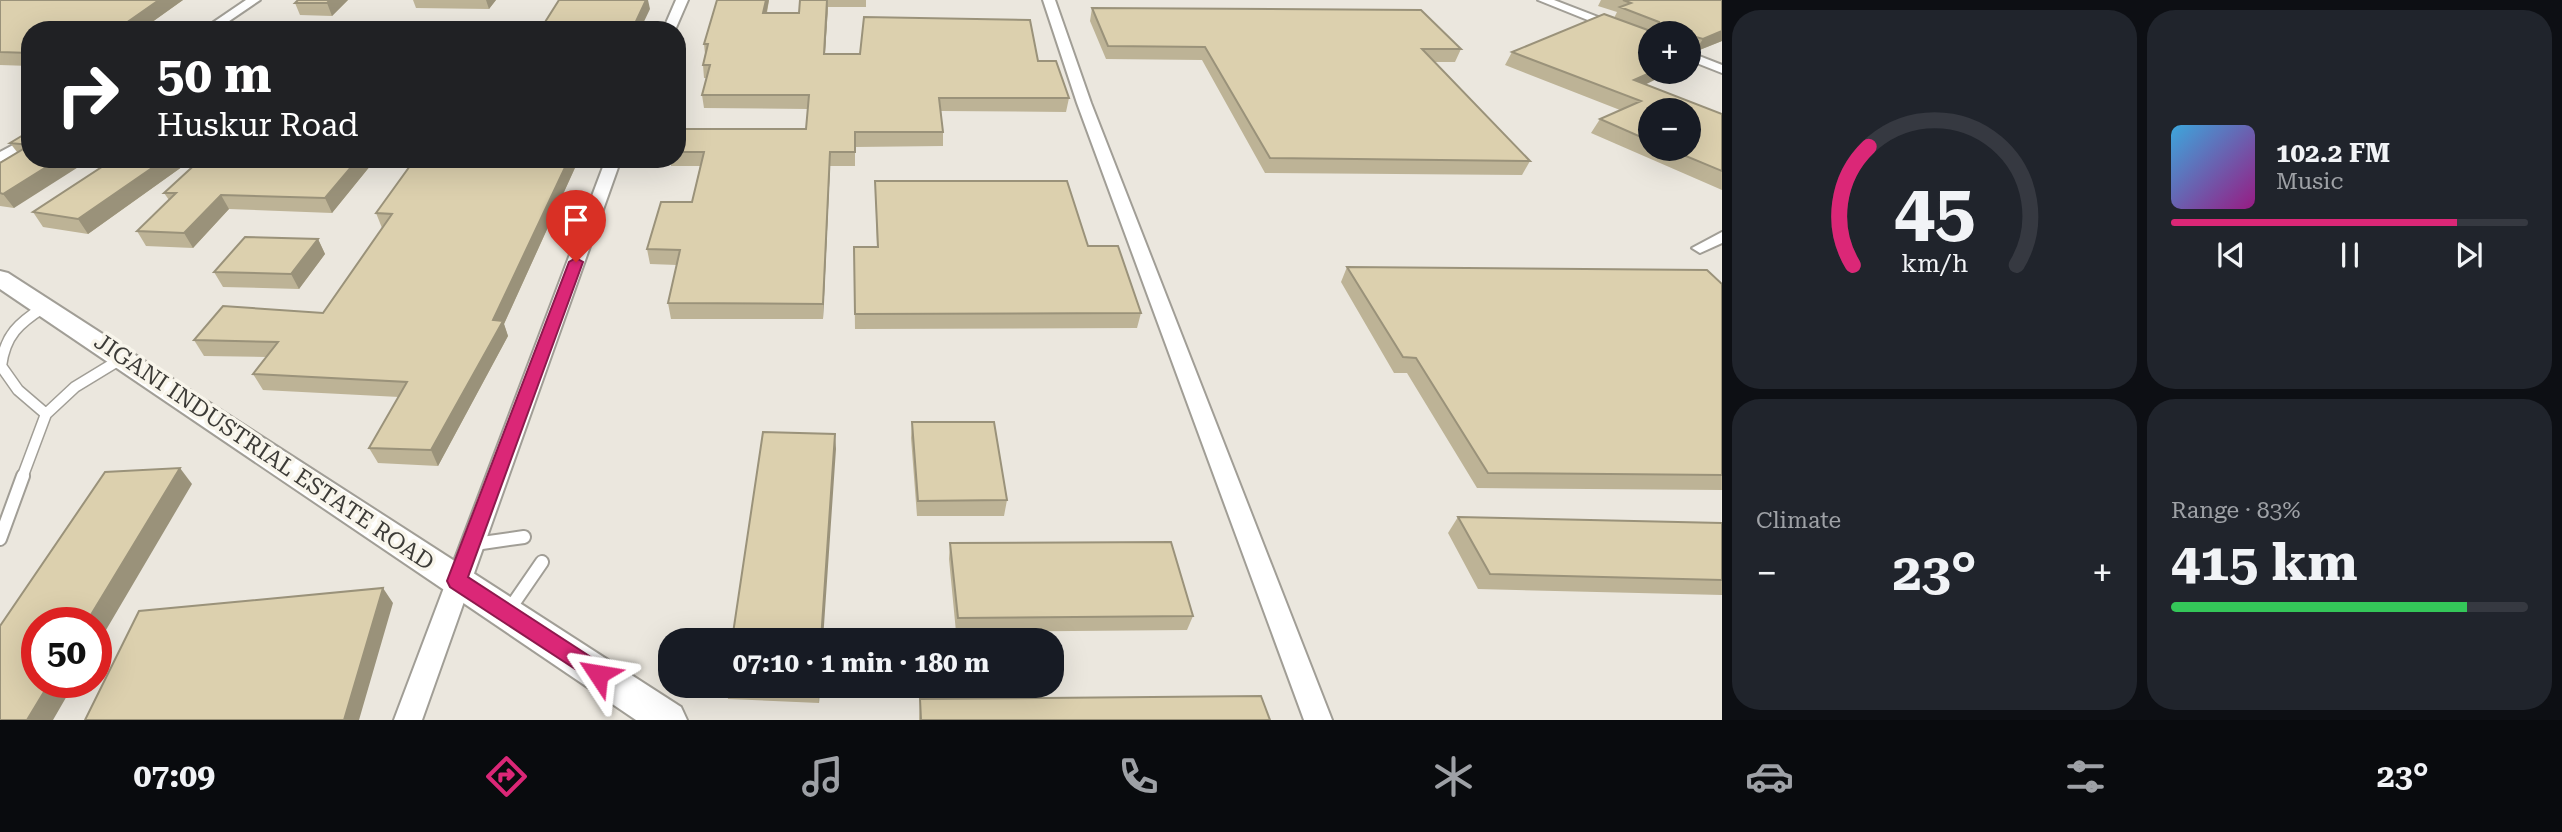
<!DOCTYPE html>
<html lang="en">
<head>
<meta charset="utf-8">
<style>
	:root { --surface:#171b24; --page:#20242c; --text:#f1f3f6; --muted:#9ea1a6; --line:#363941; --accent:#db2777 }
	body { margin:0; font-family:"Roboto Serif",serif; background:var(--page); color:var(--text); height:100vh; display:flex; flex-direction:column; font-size:26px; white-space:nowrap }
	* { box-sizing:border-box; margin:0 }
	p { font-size:23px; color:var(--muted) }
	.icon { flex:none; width:38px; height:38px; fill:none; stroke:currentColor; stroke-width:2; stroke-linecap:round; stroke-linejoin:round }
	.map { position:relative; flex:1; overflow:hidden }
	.sheet { display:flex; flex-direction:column; gap:10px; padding:10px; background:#0d0f14; width:840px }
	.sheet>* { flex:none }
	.hud { position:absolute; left:21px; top:21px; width:665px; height:147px; border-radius:28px; box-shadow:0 7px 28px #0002; background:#202124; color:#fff; overflow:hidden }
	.fabs { position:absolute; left:1638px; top:21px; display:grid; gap:14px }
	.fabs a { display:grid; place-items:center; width:63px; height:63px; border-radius:50%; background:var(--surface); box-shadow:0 7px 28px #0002; font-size:35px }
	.speed { position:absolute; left:21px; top:607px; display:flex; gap:14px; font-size:35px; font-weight:700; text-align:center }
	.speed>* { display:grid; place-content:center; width:91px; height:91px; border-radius:50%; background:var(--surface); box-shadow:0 7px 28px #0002; line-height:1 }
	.speed .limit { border:10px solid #d22; background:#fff; color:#111 }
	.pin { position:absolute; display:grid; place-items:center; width:60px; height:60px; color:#fff; margin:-72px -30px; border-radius:50% 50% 50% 0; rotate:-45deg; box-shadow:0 0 7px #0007 }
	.pin .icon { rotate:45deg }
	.me { position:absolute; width:77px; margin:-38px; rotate:303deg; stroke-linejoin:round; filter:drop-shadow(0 0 5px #0008) }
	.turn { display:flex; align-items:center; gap:24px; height:147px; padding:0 21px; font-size:32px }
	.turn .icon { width:91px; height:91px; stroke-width:2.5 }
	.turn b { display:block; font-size:49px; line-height:60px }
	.big { font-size:52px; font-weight:700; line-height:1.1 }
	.sheet .widget { flex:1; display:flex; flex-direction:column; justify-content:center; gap:10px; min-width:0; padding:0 24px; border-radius:28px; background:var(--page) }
	.sheet .dial { align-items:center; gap:0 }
	.dial svg { height:182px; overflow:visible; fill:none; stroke:var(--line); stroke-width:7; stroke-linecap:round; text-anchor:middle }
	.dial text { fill:var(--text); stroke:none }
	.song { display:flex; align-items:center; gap:21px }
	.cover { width:84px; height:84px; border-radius:10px; background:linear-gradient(135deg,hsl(200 70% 55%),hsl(310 70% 35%)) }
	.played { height:7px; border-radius:4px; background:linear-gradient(90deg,var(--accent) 80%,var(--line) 80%) }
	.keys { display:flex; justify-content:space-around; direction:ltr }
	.heat { display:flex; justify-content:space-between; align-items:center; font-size:38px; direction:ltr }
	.charge { height:10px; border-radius:5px; background:linear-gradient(90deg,#34c759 83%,var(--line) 0) }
	.sheet .tiles { flex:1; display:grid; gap:10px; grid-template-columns:repeat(2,1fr) }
	.trip { position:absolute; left:658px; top:628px; width:406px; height:70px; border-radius:28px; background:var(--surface); box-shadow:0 7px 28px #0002; font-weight:700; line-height:70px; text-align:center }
	.dock { display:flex; height:112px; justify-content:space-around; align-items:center; background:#090b0e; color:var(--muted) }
	.dock .icon { width:49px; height:49px }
	.dock .current { color:var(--accent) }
	.dock b { font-size:32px; color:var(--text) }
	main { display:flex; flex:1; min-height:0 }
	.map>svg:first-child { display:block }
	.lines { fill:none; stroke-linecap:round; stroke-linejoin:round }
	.service-far1-casing { stroke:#a19e96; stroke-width:13 }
	.service-casing { stroke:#a19e96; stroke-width:16 }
	.minor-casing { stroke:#a19e96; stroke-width:4 }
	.secondary-casing { stroke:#a19e96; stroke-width:4 }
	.service-far1 { stroke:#fff; stroke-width:10 }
	.service { stroke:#fff; stroke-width:12 }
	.minor { fill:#fff; fill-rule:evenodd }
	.secondary { fill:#fff; fill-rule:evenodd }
	.wall { fill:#bdb396; fill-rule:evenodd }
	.shaded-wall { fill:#9a927a }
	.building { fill:#dcd0ae; stroke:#9a927a; stroke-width:2 }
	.route { fill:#db2777; stroke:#8e194d; stroke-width:2 }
	.labels { text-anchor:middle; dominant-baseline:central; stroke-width:7; stroke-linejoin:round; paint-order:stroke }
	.street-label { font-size:23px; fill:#3d3c38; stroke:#f8f5eb }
</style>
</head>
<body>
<main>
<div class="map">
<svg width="1722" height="720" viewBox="0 0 1722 720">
	<rect width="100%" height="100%" fill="#ebe7de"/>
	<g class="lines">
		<!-- service-far1 casing -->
		<g class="service-far1-casing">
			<path id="service-far1" d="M44,307C19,323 5,335 1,366L18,390L46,414
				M22,478L46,414L75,387L121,359"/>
		</g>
		<!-- service casing -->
		<g class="service-casing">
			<path id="service" d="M0,539L23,476
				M475,544L524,537
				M509,610L542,562"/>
		</g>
		<!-- minor casing -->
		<g class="minor-casing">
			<path id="minor" d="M246,0H260L216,30H202Z
				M676,0H688L675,30H663Z
				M1043,0H1055L1091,103L1332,720H1304L1077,103Z
				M1538,0H1554L1650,37V45Z
				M1689,52L1722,65V73L1689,60Z
				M30,136V146L0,162V152Z
				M606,159H621L422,720H394Z
				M1722,232V243L1700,253L1692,248Z"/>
		</g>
		<!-- secondary casing -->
		<g class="secondary-casing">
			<path id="secondary" d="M0,271L8,273L681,707L687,720H636L0,289Z"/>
		</g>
		<!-- service-far1 -->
		<use href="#service-far1" class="service-far1"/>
		<!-- service -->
		<use href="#service" class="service"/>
		<!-- minor -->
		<use href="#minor" class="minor"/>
		<!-- secondary -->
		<use href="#secondary" class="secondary"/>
	</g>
	<!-- wall -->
	<path class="wall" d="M0,0H183L141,30H30V66L0,65Z
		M348,0L332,16L300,15L295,3Z
		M413,0H496L489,9L416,8Z
		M769,0L767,13H799L800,0H866V7H828L825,54L1038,61L1069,98L1066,112L941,111L943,132V146L855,147V166H830L823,319H671L668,303L677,265L650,264L647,249L692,202L700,166H671L670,159H677V129H806L808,109L704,108L702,95L706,78H704L703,65L705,54L704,44Z
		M1601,0H1722V41L1697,51L1689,63V33H1650L1645,84L1722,114V190L1591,133L1600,119L1620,110L1505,65L1512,52L1614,18L1617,12L1598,6ZM1650,110L1689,149H1650Z
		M1092,8L1461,49L1455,62H1435L1530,161L1522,175L1265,173L1202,60L1106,59L1090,21Z
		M30,131V159L14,208L0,206V163L17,152L10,143Z
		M114,159H193L88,234L43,227L33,212Z
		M201,159H579L504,324L508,336L438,466L378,463L369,448L399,397L263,390L253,374L267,357L204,356L194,340L323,313L382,228L376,213L414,160H375L332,213L229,209L193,248L146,246L137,231L169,200L164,193Z
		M875,181L1088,246L1141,313L1137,328L855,329L854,247H877Z
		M318,239L325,254L299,289L223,287L214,272Z
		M1347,267L1722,284V490L1477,488L1407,373H1394L1341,282Z
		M912,422L1007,500L1004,516H917L911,438Z
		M1458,517L1722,523V595L1478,589L1448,533Z
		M950,543L1193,616L1187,630L956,632L949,559Z
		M726,686H820L819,703L728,699Z
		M920,699L1270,720H919Z"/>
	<!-- shaded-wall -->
	<path class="shaded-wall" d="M159,0H183L141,30H116Z
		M330,0H348L332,16L327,3Z
		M486,0H496L489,9Z
		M646,0H648L650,9L640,30H632Z
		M766,0H769L764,25L763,13Z
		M828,0V7L824,67V54Z
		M1722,31V41L1697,51L1689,63V54L1695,51L1703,39Z
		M1652,72H1671L1626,94L1634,80Z
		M830,152V166L823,319V304Z
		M59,159H91L14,208L3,194Z
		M165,159H193L88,234L78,219Z
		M358,159L375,160L332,213L325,198Z
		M569,159H579L504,324L508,336L438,466L431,450Z
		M221,195L229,209L193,248L184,233Z
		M318,239L325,254L299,289L291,274Z
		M835,434L836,449L823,640H821Z
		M180,468L192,484L96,647V623H86Z
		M383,588L393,603L359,720H344Z
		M50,682H75L53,720H27Z
		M818,686H820L819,703Z"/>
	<!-- building -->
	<path class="building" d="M0,0H159L116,30H30V53L0,52Z
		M298,0H330L327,3H295Z
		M559,0H646L632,30H540Z
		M717,0H766L763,13H799L800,0H827L824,54H860L864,17L1030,20L1038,61H1056L1069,98H939L943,132H855V152H830L823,304L668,303L680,250L647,249L661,202H692L704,152H677V129H806L809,95H702L710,65H703L708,44H704Z
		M1623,0H1722V31L1703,39L1696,37L1695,42L1689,44V33H1659V22L1620,7L1631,3Z
		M1092,8L1421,10L1461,49H1422L1530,161L1270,158L1205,47L1108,46Z
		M1604,14L1656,33H1650V72H1652L1634,80L1722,114V171L1669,149H1689V110H1650V141L1600,119L1641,101L1512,52Z
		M1689,47L1698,50L1689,54Z
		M30,131V145L10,143Z
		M30,145V159H59L3,194L0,193V163Z
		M114,159H165L78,219L33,212Z
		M201,159H358L325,198L221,195L184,233L137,231L176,193H164Z
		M415,159H569L493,320L503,321L431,450L369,448L407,382L253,374L278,342L194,340L223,306L323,313L392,214L376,213Z
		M875,181H1067L1088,246H1118L1141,313L855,314L854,247H878Z
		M245,237L318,239L291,274L214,272Z
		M1347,267L1707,270L1722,284V475L1488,473L1416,358L1403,357Z
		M912,422H994L1007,500L918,501Z
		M763,432L835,434L821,640H732Z
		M180,468L86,623H37V682H50L27,720H0V626L105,472Z
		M1458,517L1722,523V580L1490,574Z
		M1171,542L1193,616L958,618L950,543Z
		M383,588L344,720H85L139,611Z
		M752,686H818V688Z
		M1261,696L1270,720H921L920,699Z"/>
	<!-- route -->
	<path class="route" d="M576,258L583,262L468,577L606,667L609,674L606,681L598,684L450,587L447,581L569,262Z"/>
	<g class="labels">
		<!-- street labels -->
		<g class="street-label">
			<text transform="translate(264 452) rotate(34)">JIGANI INDUSTRIAL ESTATE ROAD</text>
		</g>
	</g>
</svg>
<div class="fabs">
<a>+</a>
<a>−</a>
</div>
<div class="speed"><div class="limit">50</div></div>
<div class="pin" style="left:576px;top:262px;background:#d93025"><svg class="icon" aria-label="arrive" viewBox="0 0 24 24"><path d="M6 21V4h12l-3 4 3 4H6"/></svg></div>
<svg class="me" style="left:598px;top:674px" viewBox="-20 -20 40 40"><path d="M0-17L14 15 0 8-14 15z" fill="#db2777" stroke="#fff" stroke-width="4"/></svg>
<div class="trip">07:10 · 1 min · 180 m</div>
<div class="hud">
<div class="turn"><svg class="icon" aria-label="right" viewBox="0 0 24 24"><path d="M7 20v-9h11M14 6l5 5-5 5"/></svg><div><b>50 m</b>Huskur Road</div></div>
</div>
</div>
<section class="sheet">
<div class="tiles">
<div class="widget dial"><svg viewBox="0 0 100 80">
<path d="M14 69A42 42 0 1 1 86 69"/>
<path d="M14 69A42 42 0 0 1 21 17" stroke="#db2777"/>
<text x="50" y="56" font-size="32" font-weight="700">45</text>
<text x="50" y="72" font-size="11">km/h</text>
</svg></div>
<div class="widget">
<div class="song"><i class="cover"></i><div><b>102.2 FM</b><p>Music</p></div></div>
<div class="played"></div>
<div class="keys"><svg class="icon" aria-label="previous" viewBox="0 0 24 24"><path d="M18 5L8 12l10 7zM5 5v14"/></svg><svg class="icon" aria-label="pause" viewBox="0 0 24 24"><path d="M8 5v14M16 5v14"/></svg><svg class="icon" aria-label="next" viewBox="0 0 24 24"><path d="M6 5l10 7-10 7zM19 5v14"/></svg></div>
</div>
<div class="widget"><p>Climate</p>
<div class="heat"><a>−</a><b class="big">23°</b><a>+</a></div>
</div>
<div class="widget"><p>Range · 83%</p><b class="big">415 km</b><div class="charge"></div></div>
</div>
</section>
</main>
<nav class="dock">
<b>07:09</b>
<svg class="icon current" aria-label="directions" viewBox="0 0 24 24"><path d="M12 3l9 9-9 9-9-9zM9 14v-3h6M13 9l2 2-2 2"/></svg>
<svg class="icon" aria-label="music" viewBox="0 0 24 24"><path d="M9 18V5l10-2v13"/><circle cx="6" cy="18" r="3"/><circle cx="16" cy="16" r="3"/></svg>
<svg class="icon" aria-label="phone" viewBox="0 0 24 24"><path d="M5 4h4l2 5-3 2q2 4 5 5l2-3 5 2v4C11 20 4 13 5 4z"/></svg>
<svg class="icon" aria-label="climate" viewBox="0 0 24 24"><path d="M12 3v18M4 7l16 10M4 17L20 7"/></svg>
<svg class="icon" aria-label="car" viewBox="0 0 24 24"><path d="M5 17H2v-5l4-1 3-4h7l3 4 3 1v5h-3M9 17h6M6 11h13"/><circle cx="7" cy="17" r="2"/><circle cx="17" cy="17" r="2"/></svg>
<svg class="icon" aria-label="filters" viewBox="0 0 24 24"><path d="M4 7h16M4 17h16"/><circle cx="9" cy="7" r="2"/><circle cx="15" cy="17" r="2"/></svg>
<b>23°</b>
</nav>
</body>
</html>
